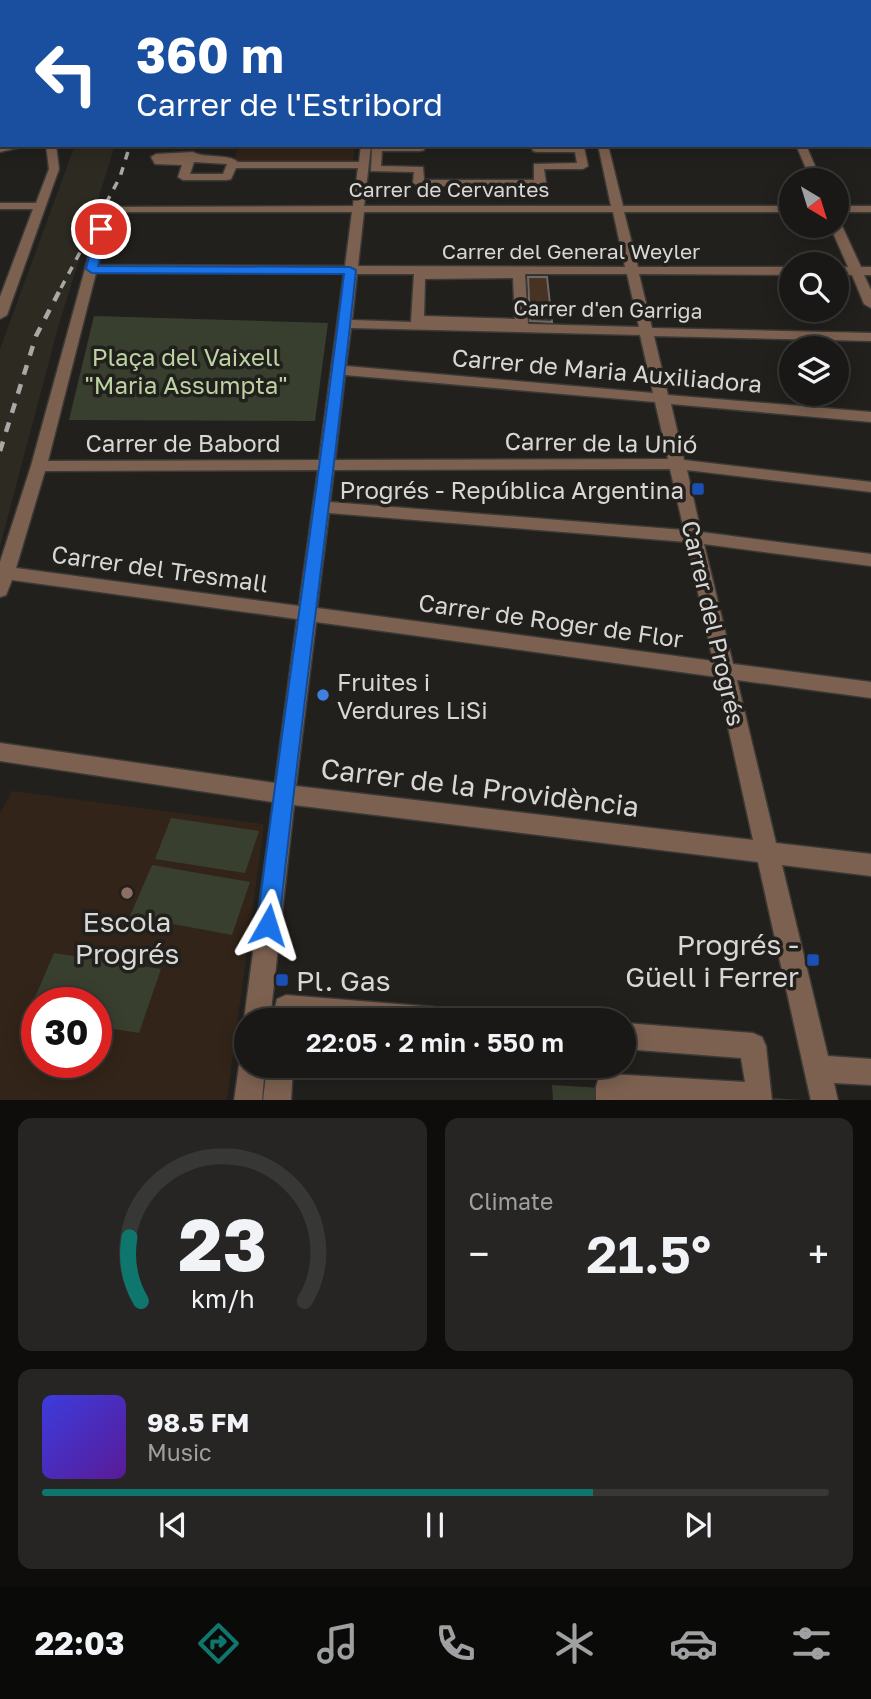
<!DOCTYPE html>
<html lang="en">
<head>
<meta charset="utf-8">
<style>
	:root { --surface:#191816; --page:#262523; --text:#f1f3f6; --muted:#9fa0a1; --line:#373735; --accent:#0f766e }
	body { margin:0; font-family:"Golos Text",sans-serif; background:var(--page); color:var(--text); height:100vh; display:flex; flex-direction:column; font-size:26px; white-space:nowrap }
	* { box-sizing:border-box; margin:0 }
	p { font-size:23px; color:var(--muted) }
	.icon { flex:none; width:38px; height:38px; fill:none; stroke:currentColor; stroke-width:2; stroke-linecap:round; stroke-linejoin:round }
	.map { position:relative; height:1100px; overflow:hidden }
	.side { display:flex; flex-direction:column; gap:18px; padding:18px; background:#0e0d0c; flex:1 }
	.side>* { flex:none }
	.banner { position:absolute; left:0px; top:0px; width:872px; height:147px; box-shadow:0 4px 18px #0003,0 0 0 2px var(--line); background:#1a4fa0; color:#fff; overflow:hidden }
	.needle { width:46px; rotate:142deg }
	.controls { position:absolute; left:779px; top:168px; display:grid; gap:14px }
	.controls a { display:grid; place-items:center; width:70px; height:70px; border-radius:50%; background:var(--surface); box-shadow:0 4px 18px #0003,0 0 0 2px var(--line); font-size:35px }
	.speed { position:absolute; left:21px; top:987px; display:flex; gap:14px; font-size:35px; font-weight:700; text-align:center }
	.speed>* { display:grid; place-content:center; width:91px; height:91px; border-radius:50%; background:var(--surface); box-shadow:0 4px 18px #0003,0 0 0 2px var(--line); line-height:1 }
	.speed .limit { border:10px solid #d22; background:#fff; color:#111 }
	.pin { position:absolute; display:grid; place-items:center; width:60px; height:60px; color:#fff; margin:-30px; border:4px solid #fff; border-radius:50%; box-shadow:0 2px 7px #0007 }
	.me { position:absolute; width:77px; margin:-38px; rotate:6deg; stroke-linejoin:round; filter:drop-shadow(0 0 5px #0008) }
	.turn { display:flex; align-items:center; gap:24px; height:147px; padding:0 21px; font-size:32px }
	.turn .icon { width:91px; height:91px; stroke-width:2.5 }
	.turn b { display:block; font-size:49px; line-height:60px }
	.big { font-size:52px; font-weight:600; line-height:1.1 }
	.side .widget { flex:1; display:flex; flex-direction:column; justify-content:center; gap:10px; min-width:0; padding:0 24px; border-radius:14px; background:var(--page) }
	.side .dial { align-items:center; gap:0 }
	.dial svg { height:182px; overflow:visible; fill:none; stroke:var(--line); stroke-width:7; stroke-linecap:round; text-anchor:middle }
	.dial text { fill:var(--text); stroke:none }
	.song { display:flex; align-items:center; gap:21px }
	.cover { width:84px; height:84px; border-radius:10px; background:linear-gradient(135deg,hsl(240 70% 55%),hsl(270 70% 35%)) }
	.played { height:7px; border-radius:4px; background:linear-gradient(90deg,var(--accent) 70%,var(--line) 70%) }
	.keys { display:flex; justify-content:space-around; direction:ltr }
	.heat { display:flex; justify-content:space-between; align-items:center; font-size:38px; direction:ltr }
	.side .tiles { flex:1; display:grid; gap:18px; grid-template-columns:1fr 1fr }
	.widget:last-child { grid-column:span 2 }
	.trip { position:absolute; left:234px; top:1008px; width:402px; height:70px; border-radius:35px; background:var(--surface); box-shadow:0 4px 18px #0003,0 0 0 2px var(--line); font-weight:600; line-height:70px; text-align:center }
	.tabs { display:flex; height:112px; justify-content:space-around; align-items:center; background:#0a0a09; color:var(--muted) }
	.tabs .icon { width:49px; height:49px }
	.tabs .current { color:var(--accent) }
	.tabs b { font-size:32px; color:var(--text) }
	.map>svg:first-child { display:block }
	.built { fill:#2d2a22 }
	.education { fill:#322418; fill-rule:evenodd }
	.green { fill:#393f2f }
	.building { fill:#483322; stroke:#6d6967; stroke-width:2 }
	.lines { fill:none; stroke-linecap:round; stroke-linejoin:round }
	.minor-casing { stroke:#3b3a37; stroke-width:3 }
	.minor { fill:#7d6150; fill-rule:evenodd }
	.rail-far1 { stroke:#a9a8a6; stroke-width:3.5; stroke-dasharray:8 8; stroke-linecap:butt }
	.rail { stroke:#a9a8a6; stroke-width:4.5; stroke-dasharray:10 10; stroke-linecap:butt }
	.route { fill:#1a73e8; stroke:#114b97; stroke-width:2 }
	.transit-dot { fill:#1a4fb4; stroke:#21201d; stroke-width:2.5 }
	.shop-dot { fill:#3f7fe0; stroke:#21201d; stroke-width:2.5 }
	.education-dot { fill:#8d6e63; stroke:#21201d; stroke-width:2.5 }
	.labels { text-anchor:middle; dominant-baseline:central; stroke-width:7; stroke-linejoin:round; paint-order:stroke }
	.far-street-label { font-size:21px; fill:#d8d7d5; stroke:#21201d }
	.park-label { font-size:24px; fill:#bcd2a0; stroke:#21201d }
	.street-label { font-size:24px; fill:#d8d7d5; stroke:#21201d }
	.poi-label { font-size:24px; fill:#d8d7d5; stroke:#21201d; text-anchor:end }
	.near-street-label { font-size:28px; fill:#d8d7d5; stroke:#21201d }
	.near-poi-label { font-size:28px; fill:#d8d7d5; stroke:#21201d }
</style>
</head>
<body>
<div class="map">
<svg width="871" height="1101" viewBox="0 0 871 1101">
	<rect width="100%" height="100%" fill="#21201d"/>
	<!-- built -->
	<path class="built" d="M75,145H115L59,324L0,546V349Z"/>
	<!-- education -->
	<path class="education" d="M239,145H355L353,162L233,161Z
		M12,791L264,824L227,1100H0V814ZM37,1003H96V1062H37Z"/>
	<!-- green -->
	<path class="green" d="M94,316L328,323L315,421L69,420Z
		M171,818L259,831L245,873L155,859Z
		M152,865L250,882L232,935L130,916Z
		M54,953L161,969L139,1033L96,1026V1003H37V1017L27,1016Z
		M552,1085L803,1100H553Z"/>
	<!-- building -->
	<path class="building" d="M528,277H547L552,322L530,321Z"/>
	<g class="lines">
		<!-- minor casing -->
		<g class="minor-casing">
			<path id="minor" d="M229,0H237L228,2Z
				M381,0H389L380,2Z
				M565,0H573V2H565Z
				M655,0H663L664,2H656Z
				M730,0H738L739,2H731Z
				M870,13H871V17H870Z
				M870,44H871V50H870Z
				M870,109H871V115H870Z
				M30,145L0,152V146Z
				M46,145H56L59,169L7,315L0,319V297L33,209H0V203H36L49,169Z
				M361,145H371L364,206H611L598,145H608L623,206H791V212H624L638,267H791V275L639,274L652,328L871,333V341L654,336L668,395L871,412V422L671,404L684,460L871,482V492L687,470L701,532L871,554V566L704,544L733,664L871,682V698L737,680L776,843L871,854V876L782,865L828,1056L871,1059V1085L834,1083L838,1101H811L758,862L294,805L270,1020H247V1026L244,1020L273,802L0,761V743L275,783L297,619L12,580L6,595L0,597V562L31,466L102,207L353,206L358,168H236L231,179L227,180H183L178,177L182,165L155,164L151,157L156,154L193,152C205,159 228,153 238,162H359ZM194,162L227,164L223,174H190ZM111,212H352L345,266L98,265ZM364,212H613L625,267L358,266ZM96,273H344L319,460L48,461ZM357,274H414L411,322L352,320ZM525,274H627L639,327L528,324ZM513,278L515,319L424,316L425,279ZM351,328L640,335L653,393L346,366ZM345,375L655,402L668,459L335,460ZM670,469L684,530L330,502L334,470ZM318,470L299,606L16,568L45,471ZM329,513L687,542L713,661L317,608ZM316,622L717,677L753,840L296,786Z
				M375,145H425L424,150L420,151H382L381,166L423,167L424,180H534V164L577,163L575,152H537L533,151L531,145L584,147L588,166L583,169H544L546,183L540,186H419L413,183L414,172L371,171L372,148Z
				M796,145H806L821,180H811Z
				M836,206H871V212H836Z
				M836,223L842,226L861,267H871V275H864L871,290V308L864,304L852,275H836V267H848L830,226H836Z
				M286,995L434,1007L443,1011L447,1020H272L277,999Z
				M625,1023L753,1033L762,1037L766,1046L772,1101H596V1087L599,1077L609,1074L745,1082L741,1058L625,1049Z
				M247,1055V1066H265L262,1101H234L239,1066L243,1057Z
				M267,1066H293L291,1101H263Z"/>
		</g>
		<!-- minor -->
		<use href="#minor" class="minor"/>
		<!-- rail-far1 -->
		<path class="rail-far1" d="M61,288L120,177L130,145"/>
		<!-- rail -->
		<path class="rail" d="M0,451L36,336L62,286"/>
	</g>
	<!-- route -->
	<path class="route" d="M101,226L107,229L98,266L350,267L356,270C333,489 302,706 279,925L276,932L268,935L260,932L257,925C284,707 318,491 344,274L92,273L86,269L96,229Z"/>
	<!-- markers -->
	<g class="transit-dot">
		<rect x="691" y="482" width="14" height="14" rx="3.5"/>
		<rect x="806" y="953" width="14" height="14" rx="3.5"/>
		<rect x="275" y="973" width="14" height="14" rx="3.5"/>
	</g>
	<circle class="shop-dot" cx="323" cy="695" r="7"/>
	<circle class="education-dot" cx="127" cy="893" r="7"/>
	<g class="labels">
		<!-- far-street labels -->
		<g class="far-street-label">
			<text x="449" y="189">Carrer de Cervantes</text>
			<text x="571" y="251">Carrer del General Weyler</text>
			<text transform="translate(608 309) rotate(1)">Carrer d'en Garriga</text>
		</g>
		<!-- park labels -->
		<g class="park-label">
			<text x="186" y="356">Plaça del Vaixell<tspan x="186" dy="28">"Maria Assumpta"</tspan></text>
		</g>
		<!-- street labels -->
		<g class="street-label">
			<text transform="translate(607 370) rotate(5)">Carrer de Maria Auxiliadora</text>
			<text x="183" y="442">Carrer de Babord</text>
			<text transform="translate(601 442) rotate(1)">Carrer de la Unió</text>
			<text transform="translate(160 568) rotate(8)">Carrer del Tresmall</text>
			<text transform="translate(551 620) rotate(8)">Carrer de Roger de Flor</text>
			<text transform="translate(714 623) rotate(77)">Carrer del Progrés</text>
		</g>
		<!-- poi labels -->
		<g class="poi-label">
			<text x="684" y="489">Progrés - República Argentina</text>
			<text x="337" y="681" text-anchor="start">Fruites i<tspan x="337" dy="28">Verdures LiSi</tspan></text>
		</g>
		<!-- near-street labels -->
		<g class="near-street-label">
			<text transform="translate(480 787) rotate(7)">Carrer de la Providència</text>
		</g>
		<!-- near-poi labels -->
		<g class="near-poi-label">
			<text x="127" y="921">Escola<tspan x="127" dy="32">Progrés</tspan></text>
			<text x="799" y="944" text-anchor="end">Progrés -<tspan x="799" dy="32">Güell i Ferrer</tspan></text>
			<text x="296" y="980" text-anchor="start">Pl. Gas</text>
		</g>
	</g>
</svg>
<div class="controls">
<a><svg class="needle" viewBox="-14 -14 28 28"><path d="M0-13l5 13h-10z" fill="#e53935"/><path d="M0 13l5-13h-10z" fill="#9fa0a1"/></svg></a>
<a><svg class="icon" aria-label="search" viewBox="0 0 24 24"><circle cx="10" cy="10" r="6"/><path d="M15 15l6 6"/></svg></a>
<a><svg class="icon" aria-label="layers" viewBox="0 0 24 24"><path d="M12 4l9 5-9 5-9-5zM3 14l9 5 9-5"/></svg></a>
</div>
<div class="speed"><div class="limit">30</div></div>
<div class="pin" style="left:101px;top:229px;background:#d93025"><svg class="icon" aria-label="arrive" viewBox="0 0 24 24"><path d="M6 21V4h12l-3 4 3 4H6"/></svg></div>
<svg class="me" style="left:268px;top:925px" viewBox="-20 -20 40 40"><path d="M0-17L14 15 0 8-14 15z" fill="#1a73e8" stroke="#fff" stroke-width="4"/></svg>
<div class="trip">22:05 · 2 min · 550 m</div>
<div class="banner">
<div class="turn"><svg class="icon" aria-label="left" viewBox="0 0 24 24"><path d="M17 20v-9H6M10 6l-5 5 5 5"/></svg><div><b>360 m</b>Carrer de l'Estribord</div></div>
</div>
</div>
<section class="side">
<div class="tiles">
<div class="widget dial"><svg viewBox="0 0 100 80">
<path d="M14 69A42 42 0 1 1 86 69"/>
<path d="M14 69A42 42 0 0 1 9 41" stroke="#0f766e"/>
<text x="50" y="56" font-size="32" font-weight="700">23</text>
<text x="50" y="72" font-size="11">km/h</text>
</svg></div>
<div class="widget"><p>Climate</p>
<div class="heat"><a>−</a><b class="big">21.5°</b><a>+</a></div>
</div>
<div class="widget">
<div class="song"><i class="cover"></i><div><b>98.5 FM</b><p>Music</p></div></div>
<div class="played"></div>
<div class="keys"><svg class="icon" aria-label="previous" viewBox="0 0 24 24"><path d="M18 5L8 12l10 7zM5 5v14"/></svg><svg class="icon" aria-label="pause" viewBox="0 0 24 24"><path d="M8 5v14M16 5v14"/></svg><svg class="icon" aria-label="next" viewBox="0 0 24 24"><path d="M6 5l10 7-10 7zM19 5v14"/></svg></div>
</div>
</div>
</section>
<nav class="tabs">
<b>22:03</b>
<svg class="icon current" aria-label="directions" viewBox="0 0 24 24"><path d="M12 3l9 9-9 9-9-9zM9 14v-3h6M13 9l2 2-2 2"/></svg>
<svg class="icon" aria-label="music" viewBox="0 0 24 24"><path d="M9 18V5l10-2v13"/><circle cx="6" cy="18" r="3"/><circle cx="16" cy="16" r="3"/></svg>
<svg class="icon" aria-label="phone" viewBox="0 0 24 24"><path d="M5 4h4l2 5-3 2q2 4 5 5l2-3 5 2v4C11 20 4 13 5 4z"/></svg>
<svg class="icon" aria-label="climate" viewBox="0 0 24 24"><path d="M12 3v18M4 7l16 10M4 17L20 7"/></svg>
<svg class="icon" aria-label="car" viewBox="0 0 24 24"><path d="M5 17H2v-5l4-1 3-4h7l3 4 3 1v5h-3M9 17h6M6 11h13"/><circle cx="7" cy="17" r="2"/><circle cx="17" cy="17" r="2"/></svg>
<svg class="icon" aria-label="filters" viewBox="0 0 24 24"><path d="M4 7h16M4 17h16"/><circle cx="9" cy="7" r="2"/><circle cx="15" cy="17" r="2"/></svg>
</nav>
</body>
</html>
